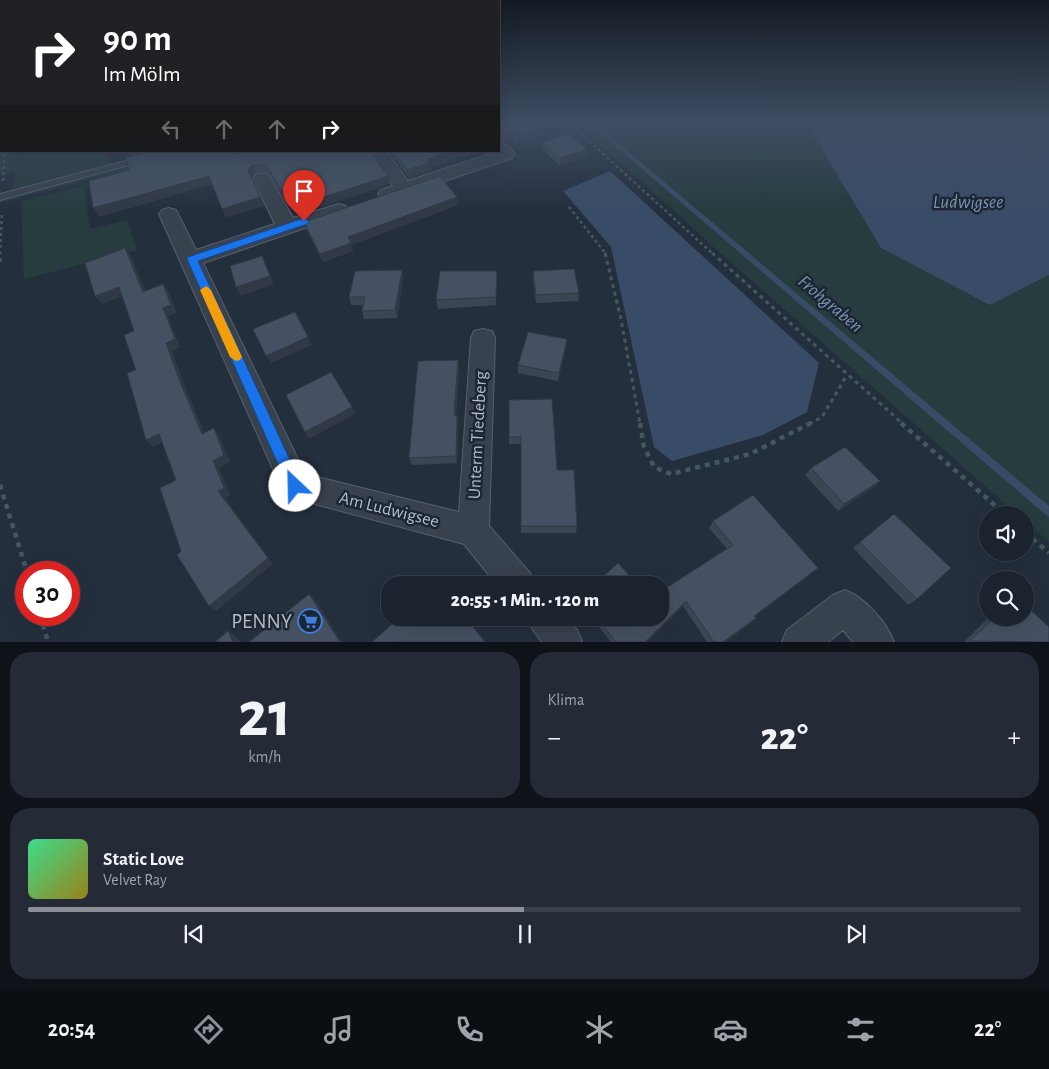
<!DOCTYPE html>
<html lang="de">
<head>
<meta charset="utf-8">
<style>
	:root { --surface:#1b232e; --page:#242b36; --text:#f1f3f6; --muted:#a0a4aa; --line:#39404a; --accent:#8c9099 }
	body { margin:0; font-family:"Alegreya Sans",sans-serif; background:var(--page); color:var(--text); height:100vh; display:flex; flex-direction:column; font-size:19px; white-space:nowrap }
	* { box-sizing:border-box; margin:0 }
	p { font-size:16px; color:var(--muted) }
	.icon { flex:none; width:28px; height:28px; fill:none; stroke:currentColor; stroke-width:2; stroke-linecap:round; stroke-linejoin:round }
	.map { position:relative; height:642px; overflow:hidden }
	.sheet { display:flex; flex-direction:column; gap:10px; padding:10px; background:#0f1319; flex:1 }
	.sheet>* { flex:none }
	.banner { position:absolute; left:0px; top:0px; width:500px; height:152px; box-shadow:0 5px 20px #0002,0 0 0 1px var(--line); background:#202124; color:#fff; overflow:hidden }
	.controls { position:absolute; left:979px; top:506px; display:grid; gap:10px }
	.controls a { display:grid; place-items:center; width:55px; height:55px; border-radius:50%; background:var(--surface); box-shadow:0 5px 20px #0002,0 0 0 1px var(--line); font-size:25px }
	.speed { position:absolute; left:15px; top:561px; display:flex; gap:10px; font-size:25px; font-weight:700; text-align:center }
	.speed>* { display:grid; place-content:center; width:65px; height:65px; border-radius:50%; background:var(--surface); box-shadow:0 5px 20px #0002,0 0 0 1px var(--line); line-height:1 }
	.speed .limit { border:8px solid #d22; background:#fff; color:#111 }
	.pin { position:absolute; display:grid; place-items:center; width:42px; height:42px; color:#fff; margin:-51px -21px; border-radius:50% 50% 50% 0; rotate:-45deg; box-shadow:0 0 5px #0007 }
	.pin .icon { rotate:45deg }
	.me { position:absolute; width:55px; margin:-28px; rotate:336deg; stroke-linejoin:round; filter:drop-shadow(0 0 4px #0008) }
	.turn { display:flex; align-items:center; gap:18px; height:105px; padding:0 20px; font-size:22px }
	.turn .icon { width:65px; height:65px; stroke-width:2.5 }
	.turn b { display:block; font-size:35px; line-height:42px }
	.lanes { display:flex; align-items:center; height:48px; padding:0 20px; background:#0003; justify-content:center; gap:25px; direction:ltr }
	.lanes .off { opacity:.35 }
	.big { font-size:38px; font-weight:800; line-height:1.1 }
	.sheet .tile { flex:1; display:flex; flex-direction:column; justify-content:center; gap:8px; min-width:0; padding:0 18px; border-radius:20px; background:var(--page) }
	.sheet .dial { align-items:center; gap:0 }
	.dial b { font-size:65px; line-height:1 }
	.song { display:flex; align-items:center; gap:15px }
	.cover { width:60px; height:60px; border-radius:8px; background:linear-gradient(135deg,hsl(150 70% 55%),hsl(50 70% 35%)) }
	.played { height:5px; border-radius:2px; background:linear-gradient(90deg,var(--accent) 50%,var(--line) 50%) }
	.keys { display:flex; justify-content:space-around; direction:ltr }
	.heat { display:flex; justify-content:space-between; align-items:center; font-size:28px; direction:ltr }
	.sheet .tiles { flex:1; display:grid; gap:10px; grid-template-columns:1fr 1fr }
	.tile:last-child { grid-column:span 2 }
	.trip { position:absolute; left:381px; top:576px; width:288px; height:50px; border-radius:20px; background:var(--surface); box-shadow:0 5px 20px #0002,0 0 0 1px var(--line); font-weight:800; line-height:50px; text-align:center }
	.dock { display:flex; height:80px; justify-content:space-around; align-items:center; background:#0b0e12; color:var(--muted) }
	.dock .icon { width:35px; height:35px }
	.dock .on { color:var(--accent) }
	.dock b { font-size:22px; color:var(--text) }
	.map>svg:first-child { display:block }
	.green { fill:#263c3f }
	.water { fill:#394c67 }
	.lines { fill:none; stroke-linecap:round; stroke-linejoin:round }
	.stream { fill:#394c67; fill-rule:evenodd }
	.lane-casing { stroke:#565f6c; stroke-width:2 }
	.street-casing { stroke:#565f6c; stroke-width:2 }
	.path-far2 { stroke:#44595c; stroke-width:2.5; stroke-dasharray:3 3; stroke-linecap:butt }
	.path-far1 { stroke:#44595c; stroke-width:3; stroke-dasharray:4 4; stroke-linecap:butt }
	.path { stroke:#44595c; stroke-width:4.5; stroke-dasharray:5 5; stroke-linecap:butt }
	.lane { fill:#38414e; fill-rule:evenodd }
	.street { fill:#38414e; fill-rule:evenodd }
	.wall { fill:#3b4654 }
	.shaded-wall { fill:#303945 }
	.building { fill:#455162; stroke:#303945 }
	.route { fill:#1a73e8; stroke:#114b97 }
	.slow { fill:#f59e0b }
	.labels { text-anchor:middle; dominant-baseline:central; stroke-width:5; stroke-linejoin:round; paint-order:stroke }
	.street-label { font-size:18px; fill:#b4bcc9; stroke:#1d2633 }
	.water-label { font-size:19px; font-style:italic; fill:#7c92b1; stroke:#1d2633 }
	.near-poi-label { font-size:21px; fill:#b4bcc9; stroke:#1d2633; text-anchor:end }
</style>
</head>
<body>
<div class="map">
<svg width="1049" height="642" viewBox="0 0 1049 642">
	<rect width="100%" height="100%" fill="#242f3e"/>
	<!-- green -->
	<path class="green" d="M0,121L1,151H103L110,164L158,151H200L0,203V196L12,192L15,172L0,175Z
		M574,121H811V131L881,248L1049,275V542L1025,521V515H1018L725,257Z
		M84,186L90,229L127,220L137,250L24,279L21,201Z"/>
	<!-- water -->
	<path class="water" d="M811,121H1049V275L990,305L881,248L811,131Z
		M610,171L819,363L807,412L763,435L672,461L654,447L611,247L563,191Z"/>
	<g class="lines">
		<!-- stream -->
		<path class="stream" d="M586,121H592L1049,506V517L1046,515Z"/>
		<!-- lane casing -->
		<g class="lane-casing">
			<path id="lane" d="M164,151H180L0,200V194Z"/>
		</g>
		<!-- street casing -->
		<g class="street-casing">
			<path id="street" d="M499,142C506,144 511,148 515,154L512,158L395,198H381L378,194L381,190L393,186L368,151H386L408,181L499,151Z
				M262,173L269,175L271,179L293,218L339,204L346,206L349,210L346,214L203,263L305,474L459,512L471,338L474,331L483,329L492,331L495,338L489,526L530,573L535,585H497L464,544L285,496L159,214L162,210L169,208L176,210L196,250L275,224L253,179L255,175Z
				M845,590C865,598 886,621 894,642H853L843,630L828,642H782L787,630L833,595Z
				M528,618H567L577,630L582,642H542L533,630Z"/>
		</g>
		<!-- path-far2 -->
		<path class="path-far2" d="M567,121L713,254
			M3,181L5,151
			M569,207L606,254
			M0,254L2,212"/>
		<!-- path-far1 -->
		<path class="path-far1" d="M605,253L621,319L640,424
			M712,253L903,424
			M0,262V253
			M809,424L822,417L847,375"/>
		<!-- path -->
		<path class="path" d="M640,423L644,447L654,467L671,474L750,454L811,423
			M901,423L1006,515
			M0,485L27,572
			M1025,532L1049,553
			M40,615L48,642"/>
		<!-- lane -->
		<use href="#lane" class="lane"/>
		<!-- street -->
		<use href="#street" class="street"/>
	</g>
	<!-- wall -->
	<path class="wall" d="M499,121L542,135L517,143L513,140L505,142L499,141Z
		M543,142L586,149L585,157L560,166L543,150Z
		M389,151H478L430,167L431,171L409,178Z
		M200,154H237L388,176L390,184L299,214L289,198L285,199L269,173H255L252,178L264,206L226,217L212,184L99,217L129,170V157Z
		M458,205L351,245L353,251L323,262L307,230L304,222Z
		M402,270L403,278L397,318L364,319L362,311L363,305H351L349,297Z
		M497,271L496,305L438,309L436,300Z
		M533,271L579,293L578,301L536,303L533,279Z
		M567,339L566,347L558,381L518,373V365Z
		M458,360L459,368L456,415H457L458,422L457,463L412,465L409,458Z
		M509,400L557,470L577,526L576,533H521V444H509Z
		M811,468L880,481L873,488L838,511L805,475Z
		M894,514L917,599L908,605L853,548Z
		M713,521L811,573L755,616L751,623L725,642H707L683,606L647,642H611L592,618H660L727,549L709,528Z
		M988,618H1025L1049,642H964Z"/>
	<!-- shaded-wall -->
	<path class="shaded-wall" d="M542,127V135L517,143V135Z
		M513,132V140L505,142V134Z
		M586,149L585,157L560,166V158Z
		M125,151H156L129,158Z
		M452,151H478L430,167L431,171L409,178L407,170L427,159Z
		M252,165L255,173L251,178L248,170Z
		M209,176L213,184L99,217L93,208Z
		M388,176L390,184L299,214L296,206Z
		M286,190L289,198L285,199L282,191Z
		M260,197L264,206L226,217L222,209Z
		M457,197L458,205L351,245L353,251L323,262L320,254L348,237Z
		M125,248L131,256L149,300L143,292Z
		M262,256L274,284L241,296L236,287Z
		M402,270L403,278L397,318L395,310Z
		M163,284L169,292L177,313L168,316L180,347L172,351L185,386L208,442L202,434L179,379L166,343L163,308Z
		M119,287L125,295L102,304L95,296Z
		M308,337L312,345L271,363L266,356Z
		M567,339L566,347L558,381L559,373Z
		M458,360L459,368L455,422L454,415Z
		M352,407L355,414L309,439L305,432Z
		M457,415L458,422L457,463L456,456Z
		M214,428L219,436L230,462L219,468L230,495L225,498L273,564L216,611L209,606L218,491L213,461Z
		M159,434L166,441L153,447L146,440Z
		M880,481L873,488L838,511L844,504Z
		M309,594L316,601L342,642H340Z
		M686,601L683,606L647,642H645Z
		M756,618L751,623L725,642H723Z
		M228,631L238,638L240,642H233Z"/>
	<!-- building -->
	<path class="building" d="M499,121H534L542,127L517,135L513,132L505,134L499,133Z
		M569,134L586,149L560,158L543,142Z
		M151,151H198L199,154L210,151H235L237,154L247,151H370L388,176L296,206L286,190L282,191L266,165H252L248,170L260,197L222,209L209,176L93,208L89,181L129,170L126,158Z
		M393,151H452L427,159L429,163L407,170Z
		M440,176L457,197L348,237L351,243L320,254L304,222Z
		M125,248L143,292L163,284L171,305L163,308L175,339L166,343L179,379L202,434L214,428L224,455L213,461L224,488L218,491L268,558L209,606L177,555L181,551L160,488L176,480L159,434L146,440L127,373L136,370L124,335L134,331L119,287L95,296L85,263Z
		M262,256L270,276L236,287L230,266Z
		M574,269L579,293L536,295L533,271Z
		M402,270L395,310L362,311L365,297H349L355,271Z
		M440,271H497L496,297L436,300Z
		M295,312L308,337L266,356L253,329Z
		M528,332L567,339L559,373L518,365Z
		M458,360L454,415H457L456,456L409,458L418,361Z
		M331,372L352,407L305,432L286,395Z
		M552,399L557,470H574L577,526H521V437H509V400Z
		M845,447L880,481L844,504L811,468Z
		M753,495L818,568L754,616L756,618L723,642H714L686,601L645,642H616L597,618H660V592L733,545L713,521Z
		M894,514L951,568L917,599L860,542Z
		M618,563L638,585H594Z
		M309,594L340,642H249Z
		M1025,605L1049,627V642L970,641L994,618H1025Z
		M399,618H466L485,642H372Z
		M228,631L233,642H215Z"/>
	<!-- sky -->
	<linearGradient id="sky" x2="0" y2="1"><stop stop-color="#141a22"/><stop offset="0.58" stop-color="#3f4d63"/><stop offset="1" stop-color="#3f4d63" stop-opacity="0"/></linearGradient>
	<rect width="1049" height="210" fill="url(#sky)"/>
	<!-- route -->
	<path class="route" d="M304,218L309,221L307,224L198,261L302,486L300,491L295,493L290,491L187,259L188,257Z"/>
	<!-- slow -->
	<path class="slow" d="M206,286L211,290L242,357L240,360L236,361L230,357L200,290Z"/>
	<!-- icons -->
	<defs>
		<g id="supermarket-ring" transform="scale(1.25)"><circle r="9.5" fill="#1d2633" stroke="#3f7fe0" stroke-width="1.5"/><path d="M-6-5.5h2.5l.6 2H6L4.5 2H-2.5L-4.4-4H-6ZM-1.5 3.2a1.3 1.3 0 1 0 .1 0ZM3 3.2a1.3 1.3 0 1 0 .1 0Z" fill="#3f7fe0"/></g>
	</defs>
	<g fill-rule="evenodd">
		<use href="#supermarket-ring" x="310" y="621"/>
	</g>
	<g class="labels">
		<!-- street labels -->
		<g class="street-label">
			<text transform="translate(478 435) rotate(-87)">Unterm Tiedeberg</text>
			<text transform="translate(389 510) rotate(14)">Am Ludwigsee</text>
		</g>
		<!-- water labels -->
		<g class="water-label">
			<text x="968" y="202">Ludwigsee</text>
			<text transform="translate(830 304) rotate(40)">Frohgraben</text>
		</g>
		<!-- near-poi labels -->
		<g class="near-poi-label">
			<text x="292" y="621">PENNY</text>
		</g>
	</g>
</svg>
<div class="controls">
<a><svg class="icon" aria-label="sound" viewBox="0 0 24 24"><path d="M4 9h4l5-4v14l-5-4H4zM17 9q2 3 0 6"/></svg></a>
<a><svg class="icon" aria-label="search" viewBox="0 0 24 24"><circle cx="10" cy="10" r="6"/><path d="M15 15l6 6"/></svg></a>
</div>
<div class="speed"><div class="limit">30</div></div>
<div class="pin" style="left:304px;top:221px;background:#d93025"><svg class="icon" aria-label="arrive" viewBox="0 0 24 24"><path d="M6 21V4h12l-3 4 3 4H6"/></svg></div>
<svg class="me" style="left:295px;top:486px" viewBox="-20 -20 40 40"><circle r="19" fill="#fff"/><path d="M0-13L10 11 0 6-10 11z" fill="#1a73e8"/></svg>
<div class="trip">20:55 · 1 Min. · 120 m</div>
<div class="banner">
<div class="turn"><svg class="icon" aria-label="right" viewBox="0 0 24 24"><path d="M7 20v-9h11M14 6l5 5-5 5"/></svg><div><b>90 m</b>Im Mölm</div></div>
<div class="lanes"><svg class="icon off" aria-label="left" viewBox="0 0 24 24"><path d="M17 20v-9H6M10 6l-5 5 5 5"/></svg><svg class="icon off" aria-label="ahead" viewBox="0 0 24 24"><path d="M12 20V5M6 11l6-6 6 6"/></svg><svg class="icon off" aria-label="ahead" viewBox="0 0 24 24"><path d="M12 20V5M6 11l6-6 6 6"/></svg><svg class="icon" aria-label="right" viewBox="0 0 24 24"><path d="M7 20v-9h11M14 6l5 5-5 5"/></svg></div>
</div>
</div>
<section class="sheet">
<div class="tiles">
<div class="tile dial"><b>21</b><p>km/h</p></div>
<div class="tile"><p>Klima</p>
<div class="heat"><a>−</a><b class="big">22°</b><a>+</a></div>
</div>
<div class="tile">
<div class="song"><i class="cover"></i><div><b>Static Love</b><p>Velvet Ray</p></div></div>
<div class="played"></div>
<div class="keys"><svg class="icon" aria-label="previous" viewBox="0 0 24 24"><path d="M18 5L8 12l10 7zM5 5v14"/></svg><svg class="icon" aria-label="pause" viewBox="0 0 24 24"><path d="M8 5v14M16 5v14"/></svg><svg class="icon" aria-label="next" viewBox="0 0 24 24"><path d="M6 5l10 7-10 7zM19 5v14"/></svg></div>
</div>
</div>
</section>
<nav class="dock">
<b>20:54</b>
<svg class="icon on" aria-label="directions" viewBox="0 0 24 24"><path d="M12 3l9 9-9 9-9-9zM9 14v-3h6M13 9l2 2-2 2"/></svg>
<svg class="icon" aria-label="music" viewBox="0 0 24 24"><path d="M9 18V5l10-2v13"/><circle cx="6" cy="18" r="3"/><circle cx="16" cy="16" r="3"/></svg>
<svg class="icon" aria-label="phone" viewBox="0 0 24 24"><path d="M5 4h4l2 5-3 2q2 4 5 5l2-3 5 2v4C11 20 4 13 5 4z"/></svg>
<svg class="icon" aria-label="climate" viewBox="0 0 24 24"><path d="M12 3v18M4 7l16 10M4 17L20 7"/></svg>
<svg class="icon" aria-label="car" viewBox="0 0 24 24"><path d="M5 17H2v-5l4-1 3-4h7l3 4 3 1v5h-3M9 17h6M6 11h13"/><circle cx="7" cy="17" r="2"/><circle cx="17" cy="17" r="2"/></svg>
<svg class="icon" aria-label="filters" viewBox="0 0 24 24"><path d="M4 7h16M4 17h16"/><circle cx="9" cy="7" r="2"/><circle cx="15" cy="17" r="2"/></svg>
<b>22°</b>
</nav>
</body>
</html>
